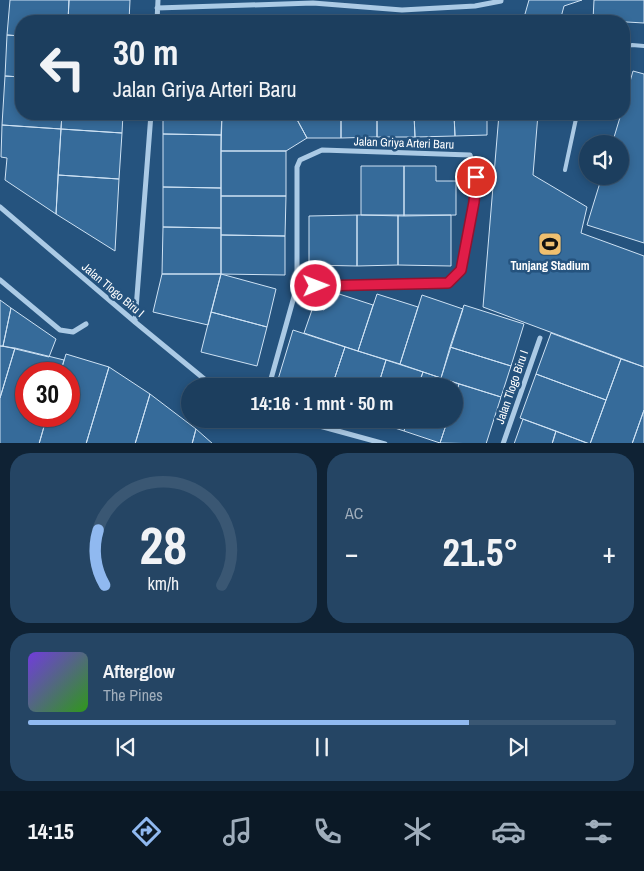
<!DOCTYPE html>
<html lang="id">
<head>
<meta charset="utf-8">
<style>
	:root { --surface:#1c3e5e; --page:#254564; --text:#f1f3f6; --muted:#a0aebc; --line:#3a5773; --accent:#90b9f0 }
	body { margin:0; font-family:"Archivo Narrow",sans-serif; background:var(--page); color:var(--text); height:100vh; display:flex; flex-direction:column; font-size:19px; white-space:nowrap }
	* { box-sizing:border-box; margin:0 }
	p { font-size:16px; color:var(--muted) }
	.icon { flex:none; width:28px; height:28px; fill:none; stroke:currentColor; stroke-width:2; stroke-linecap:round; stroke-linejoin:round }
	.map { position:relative; height:443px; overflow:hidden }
	.sheet { display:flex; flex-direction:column; gap:10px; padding:10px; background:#0f2234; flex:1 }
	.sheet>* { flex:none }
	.top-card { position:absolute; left:15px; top:15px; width:615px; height:105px; border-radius:20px; box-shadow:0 2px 8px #0003,0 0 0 1px var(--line); background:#1c3e5e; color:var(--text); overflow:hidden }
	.fabs { position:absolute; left:579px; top:135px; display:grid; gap:10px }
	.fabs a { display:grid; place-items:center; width:50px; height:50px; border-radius:50%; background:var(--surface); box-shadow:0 2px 8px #0003,0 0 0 1px var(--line); font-size:25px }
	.speed { position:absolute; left:15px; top:362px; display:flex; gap:10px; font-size:25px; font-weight:700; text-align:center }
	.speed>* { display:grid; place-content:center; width:65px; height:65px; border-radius:50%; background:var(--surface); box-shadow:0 2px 8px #0003,0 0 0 1px var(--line); line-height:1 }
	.speed .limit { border:8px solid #d22; background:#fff; color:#111 }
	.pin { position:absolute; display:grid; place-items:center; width:42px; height:42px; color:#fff; margin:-21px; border:2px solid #fff; border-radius:50%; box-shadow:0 1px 5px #0007 }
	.me { position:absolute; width:55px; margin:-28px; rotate:89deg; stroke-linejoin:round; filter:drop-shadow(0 0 4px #0008) }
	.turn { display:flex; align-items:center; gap:18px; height:105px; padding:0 15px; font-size:22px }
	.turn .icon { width:65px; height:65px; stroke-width:2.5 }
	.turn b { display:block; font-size:35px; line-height:42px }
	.big { font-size:38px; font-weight:700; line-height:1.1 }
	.sheet .tile { flex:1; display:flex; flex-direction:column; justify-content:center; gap:8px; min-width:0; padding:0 18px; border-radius:20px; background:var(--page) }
	.sheet .dial { align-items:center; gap:0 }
	.dial svg { height:130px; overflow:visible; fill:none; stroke:var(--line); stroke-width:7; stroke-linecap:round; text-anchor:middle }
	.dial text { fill:var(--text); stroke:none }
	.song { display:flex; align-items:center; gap:15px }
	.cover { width:60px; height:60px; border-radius:8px; background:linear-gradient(135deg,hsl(260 70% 55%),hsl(110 70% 35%)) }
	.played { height:5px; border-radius:2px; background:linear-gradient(90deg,var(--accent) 75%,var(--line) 75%) }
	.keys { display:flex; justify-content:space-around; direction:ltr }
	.heat { display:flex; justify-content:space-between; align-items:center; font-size:28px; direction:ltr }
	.sheet .tiles { flex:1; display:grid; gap:10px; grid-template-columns:1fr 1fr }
	.tile:last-child { grid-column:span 2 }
	.trip { position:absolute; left:181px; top:378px; width:282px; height:50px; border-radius:25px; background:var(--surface); box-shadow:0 2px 8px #0003,0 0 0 1px var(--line); font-weight:700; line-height:50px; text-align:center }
	.menu { display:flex; height:80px; justify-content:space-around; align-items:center; background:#0b1926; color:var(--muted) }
	.menu .icon { width:35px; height:35px }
	.menu .active { color:var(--accent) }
	.menu b { font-size:22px; color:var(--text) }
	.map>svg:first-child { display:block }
	.building { fill:#366b9a; stroke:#cee2f4 }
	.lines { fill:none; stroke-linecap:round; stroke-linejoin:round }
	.lane { stroke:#abcae5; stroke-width:4 }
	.street { stroke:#abcae5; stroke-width:5 }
	.route-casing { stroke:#92132f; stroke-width:12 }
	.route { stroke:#e11d48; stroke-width:9 }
	.labels { text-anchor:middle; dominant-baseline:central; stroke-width:5; stroke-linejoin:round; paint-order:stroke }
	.street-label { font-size:12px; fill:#fff; stroke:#25537e }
	.poi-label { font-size:12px; font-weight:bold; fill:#fff; stroke:#25537e }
</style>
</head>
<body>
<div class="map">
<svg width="644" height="444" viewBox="0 0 644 444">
	<rect width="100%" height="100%" fill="#25537e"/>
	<!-- building -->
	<path class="building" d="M10,0H69L68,21H21V36L7,35Z
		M69,0H130L129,21H68Z
		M529,0H582L564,6L560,21H523Z
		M594,0H644V23L593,20Z
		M7,35L21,36V77L5,76Z
		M633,71L644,74V243L587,225L602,176H620V144H612L621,114H624V103Z
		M5,76L21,77V114H62L61,129L2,125Z
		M62,114H123L122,133L61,129Z
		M163,114H222L221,135L163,134Z
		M222,114H294L307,138L286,151H221Z
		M294,114H341V138H307Z
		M341,114H377V137L341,138Z
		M377,114H414L415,137H377Z
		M414,114H454L455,136L415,137Z
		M454,114H487V135L455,136Z
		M499,114H538L533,175L587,207L581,233L644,256V367L483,307Z
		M2,125L61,129L56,214L5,180L7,158L1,157Z
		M61,129L122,133L119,179L58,175Z
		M163,134L221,135V188L163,187Z
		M221,151H286V196H221Z
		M361,166H404V216L361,215Z
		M404,166H436V181H456V215L404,216Z
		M58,175L119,179L115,251L56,214Z
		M163,187L221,188V228L163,227Z
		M221,196H286L285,236L221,235Z
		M357,215V266L309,265V216Z
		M357,215H398V265L357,266Z
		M398,215H451V266L398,265Z
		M163,227L221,228V274H162Z
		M221,235L285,236V275L221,274Z
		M162,274H221L208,325L153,312Z
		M221,274L276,289L267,327L211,312Z
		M330,291L373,305L358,351L304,333L313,307L324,310Z
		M377,294L418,307L400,364L358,351Z
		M422,295L463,309L441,378L400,364Z
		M0,300L11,308L3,346H0Z
		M464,305L524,324L511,366L450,347Z
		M11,308L56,339L49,357L3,346Z
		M211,312L267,327L257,366L201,352Z
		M293,330L345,347L332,386H276Z
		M551,333L621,359L606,400L536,374Z
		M0,346L15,348L0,398Z
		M345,347L386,360L378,386H332Z
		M450,347L511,366L501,397L441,378Z
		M15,348L64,360L60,374H26V416H47L39,444H0V398Z
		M66,354L109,367L86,444H39L47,416H69V374H60Z
		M621,359L644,367V410L632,444H590Z
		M386,360L423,372L418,386H378Z
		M109,367L150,394L135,444H86Z
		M423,372L459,384L455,396V386H418Z
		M536,374L606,400L590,444L520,418Z
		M459,384L501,397L486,444L440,443L448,419H455V396Z
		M150,394L196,429L192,444H135Z
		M644,410V444H632Z
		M367,419H408L404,431Z
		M408,419H448L440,443L404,431Z
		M523,419L556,431L552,444H514Z
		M196,429L213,444H192Z
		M556,431L589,444H552Z"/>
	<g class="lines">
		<!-- lane -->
		<path class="lane" d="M624,48L632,45L644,46
			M565,170L577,114"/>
		<!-- street -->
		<path class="street" d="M157,8L313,3L402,10L475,6L501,1V0
			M157,21L158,0
			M0,207L135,322L208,382L216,386
			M0,280L60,330L73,332L86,324
			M135,322L151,114
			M269,386L297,286V167L300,160L322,150L470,155L476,177L474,202L461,270L448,283L297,286
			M294,419L385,444
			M503,444L540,338"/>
	</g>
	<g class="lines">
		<!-- route casing -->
		<g class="route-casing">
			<path id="route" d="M316,286L448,283L461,270L474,202L476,177"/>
		</g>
		<!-- route -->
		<use href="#route" class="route"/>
	</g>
	<!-- icons -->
	<defs>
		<g id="stadium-square" transform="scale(1.25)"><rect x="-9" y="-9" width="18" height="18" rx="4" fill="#efbf6f" stroke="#25537e"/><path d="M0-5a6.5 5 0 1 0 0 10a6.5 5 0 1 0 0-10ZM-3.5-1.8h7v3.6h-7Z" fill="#111"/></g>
	</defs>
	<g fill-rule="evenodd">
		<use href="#stadium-square" x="550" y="244"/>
	</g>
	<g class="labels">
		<!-- street labels -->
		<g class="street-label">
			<text transform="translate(404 143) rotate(2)">Jalan Griya Arteri Baru</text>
			<text transform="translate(113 290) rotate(40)">Jalan Tlogo Biru I</text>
			<text transform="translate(512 387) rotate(-71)">Jalan Tlogo Biru I</text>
		</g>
		<!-- poi labels -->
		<g class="poi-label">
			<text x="550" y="266">Tunjang Stadium</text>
		</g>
	</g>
</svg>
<div class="fabs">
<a><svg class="icon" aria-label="sound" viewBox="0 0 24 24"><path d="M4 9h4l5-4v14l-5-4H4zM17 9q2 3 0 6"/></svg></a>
</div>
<div class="speed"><div class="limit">30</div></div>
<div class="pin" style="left:476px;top:177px;background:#d93025"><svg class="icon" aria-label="arrive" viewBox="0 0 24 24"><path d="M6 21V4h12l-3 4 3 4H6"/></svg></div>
<svg class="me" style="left:316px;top:286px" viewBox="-20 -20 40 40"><circle r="17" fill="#e11d48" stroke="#fff" stroke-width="3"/><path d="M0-11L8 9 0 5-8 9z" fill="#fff"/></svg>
<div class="trip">14:16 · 1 mnt · 50 m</div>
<div class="top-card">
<div class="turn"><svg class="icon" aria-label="left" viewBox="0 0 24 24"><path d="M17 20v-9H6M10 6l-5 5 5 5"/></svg><div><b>30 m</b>Jalan Griya Arteri Baru</div></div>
</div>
</div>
<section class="sheet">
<div class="tiles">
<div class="tile dial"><svg viewBox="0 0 100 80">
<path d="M14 69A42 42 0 1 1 86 69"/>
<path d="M14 69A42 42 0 0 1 10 35" stroke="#90b9f0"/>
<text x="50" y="56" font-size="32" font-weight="700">28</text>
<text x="50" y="72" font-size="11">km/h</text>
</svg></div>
<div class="tile"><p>AC</p>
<div class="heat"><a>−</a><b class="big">21.5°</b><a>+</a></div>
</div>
<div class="tile">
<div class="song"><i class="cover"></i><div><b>Afterglow</b><p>The Pines</p></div></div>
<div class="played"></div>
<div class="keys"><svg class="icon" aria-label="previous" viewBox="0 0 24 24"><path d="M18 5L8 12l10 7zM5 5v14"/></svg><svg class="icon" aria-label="pause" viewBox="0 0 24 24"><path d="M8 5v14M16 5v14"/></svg><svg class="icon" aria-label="next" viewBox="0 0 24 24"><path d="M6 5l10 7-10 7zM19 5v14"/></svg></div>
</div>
</div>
</section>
<nav class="menu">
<b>14:15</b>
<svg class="icon active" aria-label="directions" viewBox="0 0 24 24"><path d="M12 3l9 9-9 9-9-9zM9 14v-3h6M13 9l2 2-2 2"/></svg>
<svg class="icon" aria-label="music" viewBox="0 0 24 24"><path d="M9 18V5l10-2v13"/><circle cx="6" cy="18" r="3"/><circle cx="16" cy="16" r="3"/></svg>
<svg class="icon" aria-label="phone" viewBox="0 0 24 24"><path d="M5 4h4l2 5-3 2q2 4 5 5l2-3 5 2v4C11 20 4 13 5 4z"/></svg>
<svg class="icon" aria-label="climate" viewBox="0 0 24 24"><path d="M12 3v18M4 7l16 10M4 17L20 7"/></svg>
<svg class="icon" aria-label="car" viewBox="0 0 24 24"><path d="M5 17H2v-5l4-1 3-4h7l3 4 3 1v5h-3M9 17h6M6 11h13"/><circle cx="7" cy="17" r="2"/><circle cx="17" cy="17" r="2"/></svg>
<svg class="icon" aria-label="filters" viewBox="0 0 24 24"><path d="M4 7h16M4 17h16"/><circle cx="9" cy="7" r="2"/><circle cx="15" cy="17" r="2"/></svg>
</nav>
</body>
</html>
